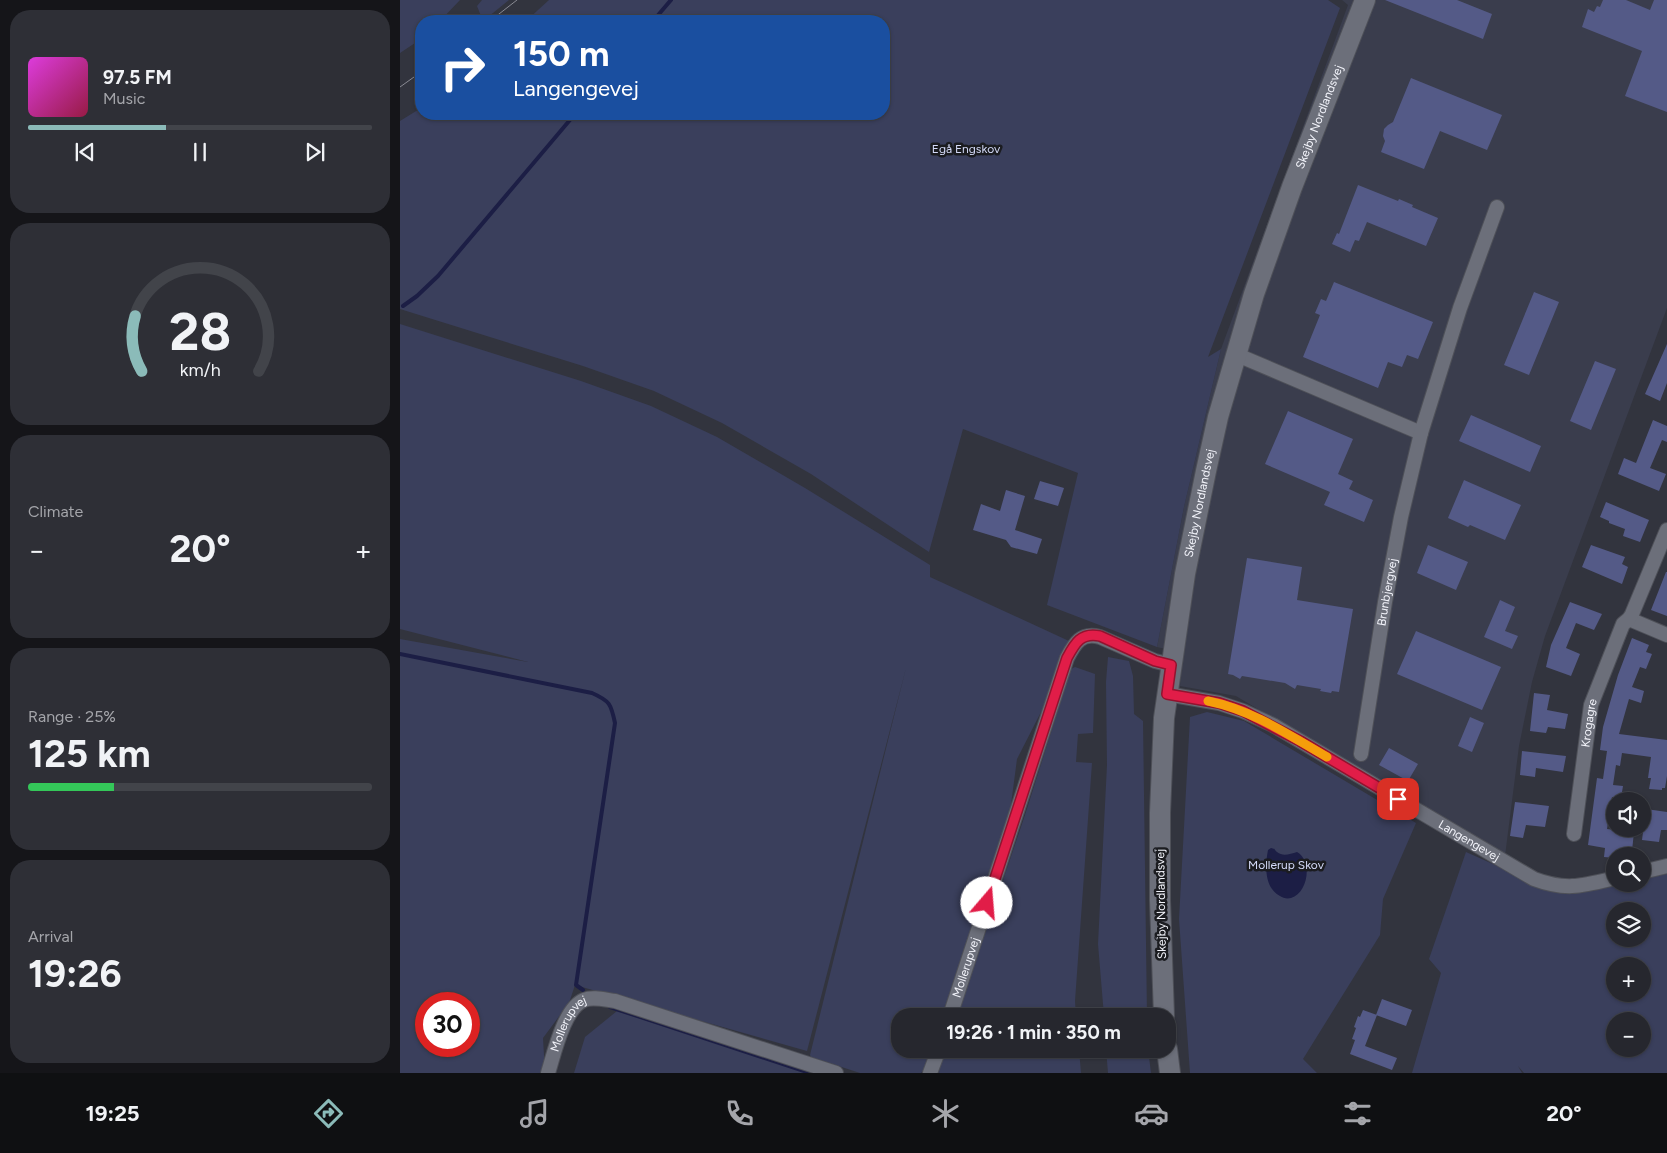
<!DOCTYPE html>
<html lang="en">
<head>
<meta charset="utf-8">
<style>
	:root { --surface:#26272e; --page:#2e2f36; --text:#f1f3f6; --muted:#a4a5aa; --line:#42444a; --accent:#8bbbb9 }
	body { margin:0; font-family:Figtree,sans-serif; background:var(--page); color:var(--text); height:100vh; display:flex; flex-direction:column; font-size:19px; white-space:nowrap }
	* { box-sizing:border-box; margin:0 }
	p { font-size:16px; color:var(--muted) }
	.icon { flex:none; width:28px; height:28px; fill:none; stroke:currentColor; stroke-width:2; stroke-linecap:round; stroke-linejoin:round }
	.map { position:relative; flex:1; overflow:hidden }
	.sheet { display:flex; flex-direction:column; gap:10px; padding:10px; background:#151519; width:400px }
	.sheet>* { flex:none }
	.top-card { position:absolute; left:15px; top:15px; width:475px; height:105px; border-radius:20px; box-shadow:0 1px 4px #0004,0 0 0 1px var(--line); background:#1a4fa0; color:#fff; overflow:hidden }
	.tools { position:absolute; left:1206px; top:792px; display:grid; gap:10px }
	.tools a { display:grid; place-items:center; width:45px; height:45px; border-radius:50%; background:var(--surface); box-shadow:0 1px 4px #0004,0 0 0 1px var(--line); font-size:25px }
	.speed { position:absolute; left:15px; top:992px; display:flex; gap:10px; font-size:25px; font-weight:700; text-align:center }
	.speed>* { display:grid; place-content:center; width:65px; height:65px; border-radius:50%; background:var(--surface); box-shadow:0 1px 4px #0004,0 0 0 1px var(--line); line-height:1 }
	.speed .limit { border:8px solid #d22; background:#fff; color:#111 }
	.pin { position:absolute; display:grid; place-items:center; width:42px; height:42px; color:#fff; margin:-21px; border-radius:10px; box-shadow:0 2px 8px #0006 }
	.me { position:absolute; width:55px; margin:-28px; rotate:18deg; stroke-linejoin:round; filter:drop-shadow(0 0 4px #0008) }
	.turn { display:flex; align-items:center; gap:18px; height:105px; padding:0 15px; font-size:22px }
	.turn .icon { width:65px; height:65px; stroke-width:2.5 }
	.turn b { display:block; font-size:35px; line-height:42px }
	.big { font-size:38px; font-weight:700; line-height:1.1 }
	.sheet .card { flex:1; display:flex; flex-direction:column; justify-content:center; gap:8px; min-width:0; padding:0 18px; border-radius:20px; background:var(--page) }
	.sheet .dial { align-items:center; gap:0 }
	.dial svg { height:130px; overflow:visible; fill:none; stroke:var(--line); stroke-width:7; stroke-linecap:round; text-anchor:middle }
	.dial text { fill:var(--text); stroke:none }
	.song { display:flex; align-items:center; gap:15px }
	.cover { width:60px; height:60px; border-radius:8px; background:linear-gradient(135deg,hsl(300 70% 55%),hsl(340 70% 35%)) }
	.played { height:5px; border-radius:2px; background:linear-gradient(90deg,var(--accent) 40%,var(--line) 40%) }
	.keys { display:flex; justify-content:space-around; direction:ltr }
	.heat { display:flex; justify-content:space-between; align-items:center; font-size:28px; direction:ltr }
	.charge { height:8px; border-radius:4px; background:linear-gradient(90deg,#34c759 25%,var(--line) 0) }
	.trip { position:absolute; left:491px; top:1008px; width:285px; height:50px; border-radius:20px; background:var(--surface); box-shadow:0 1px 4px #0004,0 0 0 1px var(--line); font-weight:700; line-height:50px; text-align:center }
	.tabs { display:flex; height:80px; justify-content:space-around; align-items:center; background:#0f1012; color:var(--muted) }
	.tabs .icon { width:35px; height:35px }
	.tabs .active { color:var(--accent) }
	.tabs b { font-size:22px; color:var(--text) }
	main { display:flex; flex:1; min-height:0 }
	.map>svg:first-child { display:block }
	.built { fill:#3a3d4d }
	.green { fill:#3a3f5c; fill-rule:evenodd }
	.water { fill:#1c1e45 }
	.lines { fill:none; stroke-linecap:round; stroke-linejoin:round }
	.stream { stroke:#1c1e45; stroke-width:4 }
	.building { fill:#545a87 }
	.street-casing { stroke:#4e5058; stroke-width:16 }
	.secondary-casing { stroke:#4e5058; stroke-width:22 }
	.street { stroke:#6c6f7a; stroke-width:14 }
	.secondary { stroke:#6c6f7a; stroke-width:20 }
	.tram { stroke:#898a93; stroke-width:1 }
	.route-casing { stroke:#92132f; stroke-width:12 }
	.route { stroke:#e11d48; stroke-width:9 }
	.slow { stroke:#f59e0b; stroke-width:9 }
	.labels { text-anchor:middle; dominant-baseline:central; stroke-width:5; stroke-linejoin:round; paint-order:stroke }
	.street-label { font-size:12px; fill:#f3f4fb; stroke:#1b1c20 }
	.park-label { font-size:12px; fill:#d5dbf9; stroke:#1b1c20 }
</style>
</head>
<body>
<main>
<section class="sheet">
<div class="card">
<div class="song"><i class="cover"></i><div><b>97.5 FM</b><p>Music</p></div></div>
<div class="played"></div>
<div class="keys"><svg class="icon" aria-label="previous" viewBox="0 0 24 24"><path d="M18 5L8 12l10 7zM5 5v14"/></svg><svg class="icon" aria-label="pause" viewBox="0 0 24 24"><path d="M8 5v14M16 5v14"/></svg><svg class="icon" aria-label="next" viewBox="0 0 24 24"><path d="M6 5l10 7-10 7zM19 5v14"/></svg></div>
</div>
<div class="card dial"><svg viewBox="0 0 100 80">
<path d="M14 69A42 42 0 1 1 86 69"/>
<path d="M14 69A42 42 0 0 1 10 35" stroke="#8bbbb9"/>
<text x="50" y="56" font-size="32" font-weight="700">28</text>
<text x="50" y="72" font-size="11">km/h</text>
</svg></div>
<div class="card"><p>Climate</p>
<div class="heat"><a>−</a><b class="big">20°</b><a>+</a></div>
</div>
<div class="card"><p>Range · 25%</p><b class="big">125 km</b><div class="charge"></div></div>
<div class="card"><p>Arrival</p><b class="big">19:26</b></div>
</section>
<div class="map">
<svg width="1267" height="1073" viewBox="0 0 1267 1073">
	<rect width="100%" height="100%" fill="#32343e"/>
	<!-- built -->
	<path class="built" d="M942,0H1267V308L1145,636L1132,682L1119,746L1105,856L836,696L780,686L783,653L757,647L784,507L821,349L948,5Z"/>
	<!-- green -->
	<path class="green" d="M0,0H60L40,21H21V39L0,53Z
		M82,0H109L83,21L77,6Z
		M149,0H928L940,8L808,357L821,349L784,507L757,647L647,605L678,473L563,429L529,552L411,474L322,423L254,391L183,366L0,309V121L21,108V114H484V21H126Z
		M0,324L181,381L251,406L317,437L405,488L530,565V577L669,641L657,665L642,710L617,759L610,812L542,1016H500V1049H531L523,1071L521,1073H460L411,1057L410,1055L506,668L407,1051L175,985L169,1003L143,1038L145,1073H0V639L128,662L0,629ZM26,1004H69V1046H26Z
		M708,657L729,661L733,676L734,714L743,721L747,1016H704L698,944L707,765L706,682Z
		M675,667L695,674L693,733L678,734L676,762L692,763L675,1001L676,1016H557L625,815L671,669Z
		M807,712L844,721L1016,823L983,899L980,935L903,1059L917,1073H790L779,919L790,717Z
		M1066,852L1156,892L1191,891L1224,884H1242L1243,879L1267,874V1073H1124L1118,1066L1122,1073H1012L1041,973L1029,959ZM1215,911H1242V939H1215ZM1215,966H1242V994H1215ZM1215,1021H1242V1049H1215Z
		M217,1011L372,1061L414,1073H174L185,1037Z
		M546,1049H679L681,1073H538Z
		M706,1049H748L751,1073H708Z"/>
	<!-- water -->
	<path class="water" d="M871,848C877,850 872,847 877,852C883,857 890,854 897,852C913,861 908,893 891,898C887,899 883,898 880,896C864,888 865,865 868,850Z"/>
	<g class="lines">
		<!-- stream -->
		<path class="stream" d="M253,21L271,0
			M3,306L17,296L38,276L175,114
			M0,654L192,693C210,701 211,704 215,723L176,985L183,990
			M210,1007L410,1073"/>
	</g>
	<!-- building -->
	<path class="building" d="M985,0H1057L1092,14L1083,39Z
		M1203,0H1226L1250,10L1254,0H1267V112L1225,96L1242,51L1182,27L1188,9L1194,12L1197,6L1200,7Z
		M1011,78L1102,115L1087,150L1040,131L1024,169L981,152L985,141L983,136L984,129L988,125L993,122Z
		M958,185L998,201L999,199L1013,205L1012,207L1038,218L1026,246L967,222L959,241L955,240L950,252L932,244L937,233L939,234Z
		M934,282L1033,322L1018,359L1007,355L1002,367L988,362L978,388L903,357L920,315L915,313L921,299L926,301Z
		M1134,292L1159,302L1129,375L1104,365Z
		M1267,344V383L1260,401L1245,394Z
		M1195,361L1216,369L1191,430L1170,421Z
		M888,411L953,439L938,474L953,481L949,489L973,500L964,522L924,505L930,492L865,464Z
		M1071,415L1141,446L1130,472L1059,441Z
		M1253,420L1267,426V442L1262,440L1250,468L1266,474L1259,491L1218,474L1224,458L1236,463Z
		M1064,480L1121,505L1105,540L1070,525L1068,527L1048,518Z
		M640,481L664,488L658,506L634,499Z
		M606,490L625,496L615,530L642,539L637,554L611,547L606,540L573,530L581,504L600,511Z
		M1206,502L1249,520L1240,542L1223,536L1225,529L1209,523V521L1200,517Z
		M1028,545L1068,562L1056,590L1017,573Z
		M1191,545L1225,557L1222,564L1228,567L1222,584L1182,567Z
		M847,558L902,567L897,600L953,609L939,692L932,691L931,693L920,691L921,689L897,685L895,689L885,683L842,676L840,679L833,675L828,674Z
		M1266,572H1267V616L1251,610Z
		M1100,600L1115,607L1105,631L1118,636L1112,649L1084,637Z
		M1170,602L1202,614L1194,630L1176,623L1166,648L1180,654L1171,676L1146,667L1151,645Z
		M1016,631L1101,667L1082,710L997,674Z
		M1232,638L1249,645L1246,652L1252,654L1246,669L1240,667L1232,687L1244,691L1241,703L1229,699L1219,734L1267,740V776L1265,788H1262V790L1249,789L1251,778H1248L1251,757L1222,753L1220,766L1216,765L1213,785L1223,786L1221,798L1212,797L1207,829L1234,832L1232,851L1217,849L1215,858L1204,857L1205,848L1188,845L1197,778L1203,779L1207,751L1200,750L1203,727L1218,675Z
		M1134,693L1150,695L1147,710L1168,714L1165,729L1148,727L1146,733L1130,731Z
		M1070,717L1084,723L1072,752L1058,746Z
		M989,748L1018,764L1008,781L979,765Z
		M1122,751L1166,756L1163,772L1136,768L1135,777L1120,775Z
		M1115,802L1149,806L1145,827L1126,825L1123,838L1110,836Z
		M1246,809L1267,812V830H1261L1259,842L1242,840Z
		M982,999L1012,1010L1006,1026L976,1015Z
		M963,1010L977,1015L965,1046L997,1058L992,1070L950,1054L955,1040L952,1039L956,1028L954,1027L958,1016L960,1017Z"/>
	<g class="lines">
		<!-- street casing -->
		<g class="street-casing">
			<g id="street">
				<path d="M835,354L1021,433"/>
				<path d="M1229,619L1267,635"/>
				<path id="s1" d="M767,694L819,703L843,711L873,725L1134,879C1166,891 1182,886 1215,878"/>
				<path id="s2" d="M961,754L985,602L1001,517L1021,433L1060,308L1097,207"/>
				<path id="s3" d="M1174,834L1191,705L1223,624L1229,619L1232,614L1267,530"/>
				<path d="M1242,872L1267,866"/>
				<path id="s4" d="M550,1016L667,658C675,643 681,632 700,637L755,661L771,665"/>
				<path id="s5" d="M148,1073C154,1054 164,1008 184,1000C193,996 206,1000 215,1001L436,1073"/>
				<path d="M530,1073L539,1049"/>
			</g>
		</g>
		<!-- secondary casing -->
		<g class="secondary-casing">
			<g id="secondary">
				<path id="s6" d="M764,1016L760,900V813L764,718L785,574L806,471L818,417L854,294L892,187L965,0"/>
				<path d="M767,1049L770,1073"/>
			</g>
		</g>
		<!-- street -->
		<use href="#street" class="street"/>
		<!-- secondary -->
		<use href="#secondary" class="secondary"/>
		<!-- tram -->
		<path class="tram" d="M90,21L117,0
			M0,87L21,72"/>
	</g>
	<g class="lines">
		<!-- route casing -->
		<g class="route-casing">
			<path id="route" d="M587,903L667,658C675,643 681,632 700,636L755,661L771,665L767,694L819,703L843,711L900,741L998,799"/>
		</g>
		<!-- route -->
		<use href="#route" class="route"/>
		<!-- slow -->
		<path class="slow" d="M808,701C852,710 889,735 927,757"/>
	</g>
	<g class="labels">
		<!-- street labels -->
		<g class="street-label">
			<text stroke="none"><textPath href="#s6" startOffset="921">Skejby Nordlandsvej</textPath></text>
			<text stroke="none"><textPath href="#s6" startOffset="516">Skejby Nordlandsvej</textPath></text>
			<text stroke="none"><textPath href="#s2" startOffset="164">Brunbjergvej</textPath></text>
			<text stroke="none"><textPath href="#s3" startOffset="112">Krogagre</textPath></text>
			<text stroke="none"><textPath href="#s1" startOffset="339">Langengevej</textPath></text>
			<text transform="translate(761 904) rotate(-91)">Skejby Nordlandsvej</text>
			<text stroke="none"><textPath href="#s4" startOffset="51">Mollerupvej</textPath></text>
			<text stroke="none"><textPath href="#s5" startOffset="54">Mollerupvej</textPath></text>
		</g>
		<!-- park labels -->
		<g class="park-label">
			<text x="566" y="149">Egå Engskov</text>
			<text x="886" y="865">Mollerup Skov</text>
		</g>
	</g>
</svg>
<div class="tools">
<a><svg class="icon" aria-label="sound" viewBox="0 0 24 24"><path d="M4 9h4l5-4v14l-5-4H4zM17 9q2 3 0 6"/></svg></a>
<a><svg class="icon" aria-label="search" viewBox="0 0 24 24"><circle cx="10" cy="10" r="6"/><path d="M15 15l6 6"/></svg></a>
<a><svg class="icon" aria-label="layers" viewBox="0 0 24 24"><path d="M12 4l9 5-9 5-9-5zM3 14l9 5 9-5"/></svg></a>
<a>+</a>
<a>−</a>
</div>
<div class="speed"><div class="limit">30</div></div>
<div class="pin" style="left:998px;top:799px;background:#d93025"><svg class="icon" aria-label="arrive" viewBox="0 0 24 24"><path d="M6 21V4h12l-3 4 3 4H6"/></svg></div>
<svg class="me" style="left:587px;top:903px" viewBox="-20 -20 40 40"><circle r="19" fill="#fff"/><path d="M0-13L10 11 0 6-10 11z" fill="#e11d48"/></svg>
<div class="trip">19:26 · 1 min · 350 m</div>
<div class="top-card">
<div class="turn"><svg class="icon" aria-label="right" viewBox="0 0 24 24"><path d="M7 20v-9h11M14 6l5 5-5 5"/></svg><div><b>150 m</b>Langengevej</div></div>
</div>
</div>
</main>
<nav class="tabs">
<b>19:25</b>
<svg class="icon active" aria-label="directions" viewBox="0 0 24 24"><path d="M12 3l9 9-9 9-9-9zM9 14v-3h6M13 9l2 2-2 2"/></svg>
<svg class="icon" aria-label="music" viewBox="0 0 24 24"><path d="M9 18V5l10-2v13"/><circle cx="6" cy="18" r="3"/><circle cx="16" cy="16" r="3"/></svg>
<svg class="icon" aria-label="phone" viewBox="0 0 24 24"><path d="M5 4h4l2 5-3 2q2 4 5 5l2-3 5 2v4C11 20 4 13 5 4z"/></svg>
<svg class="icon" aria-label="climate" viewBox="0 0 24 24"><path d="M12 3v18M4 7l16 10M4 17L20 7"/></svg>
<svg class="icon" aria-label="car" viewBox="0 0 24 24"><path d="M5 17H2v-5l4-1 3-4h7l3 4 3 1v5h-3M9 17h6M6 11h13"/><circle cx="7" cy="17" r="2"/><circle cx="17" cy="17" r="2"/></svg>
<svg class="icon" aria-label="filters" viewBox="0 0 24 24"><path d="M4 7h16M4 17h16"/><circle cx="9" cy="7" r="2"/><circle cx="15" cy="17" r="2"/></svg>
<b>20°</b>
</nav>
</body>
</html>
